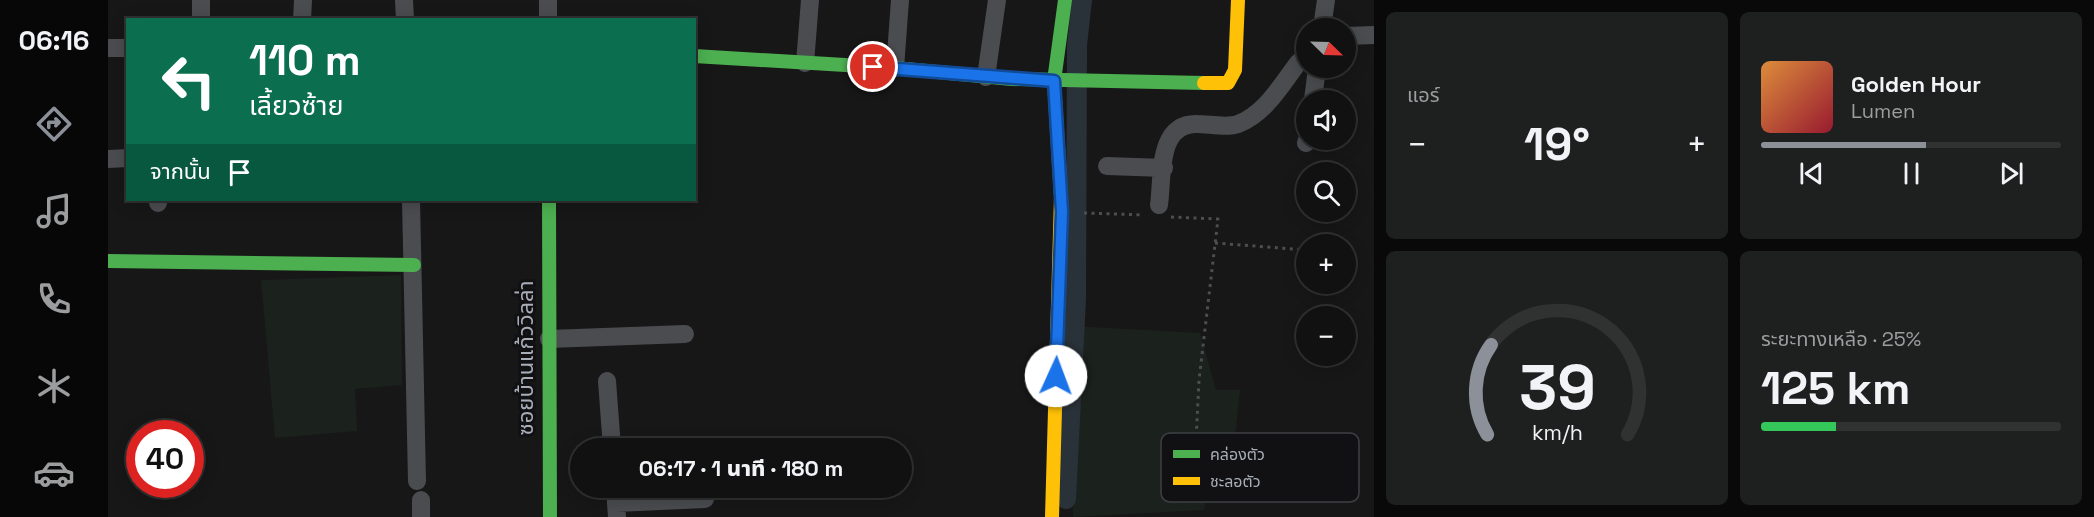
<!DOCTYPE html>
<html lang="th">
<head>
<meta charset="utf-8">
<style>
	:root { --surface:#111; --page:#1e1f1f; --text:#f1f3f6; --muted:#9c9d9f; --line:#303131; --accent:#8c9099 }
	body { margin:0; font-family:"Space Grotesk","Noto Sans Thai",sans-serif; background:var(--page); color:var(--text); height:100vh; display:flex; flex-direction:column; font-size:22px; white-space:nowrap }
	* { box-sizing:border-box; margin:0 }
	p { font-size:20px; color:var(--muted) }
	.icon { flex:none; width:33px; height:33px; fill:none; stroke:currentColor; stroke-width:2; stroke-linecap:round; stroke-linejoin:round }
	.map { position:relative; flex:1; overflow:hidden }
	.side { display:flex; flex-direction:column; gap:12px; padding:12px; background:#090909; width:720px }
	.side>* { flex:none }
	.top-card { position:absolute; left:18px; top:18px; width:570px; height:183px; border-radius:0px; box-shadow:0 3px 15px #0003,0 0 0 2px var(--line); background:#0b6e4f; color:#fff; overflow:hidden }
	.needle { width:39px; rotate:113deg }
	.tools { position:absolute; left:1188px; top:18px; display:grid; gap:12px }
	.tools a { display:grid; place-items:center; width:60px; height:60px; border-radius:50%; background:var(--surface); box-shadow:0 3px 15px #0003,0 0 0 2px var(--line); font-size:30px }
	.speed { position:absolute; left:18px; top:420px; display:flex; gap:12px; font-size:30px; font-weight:700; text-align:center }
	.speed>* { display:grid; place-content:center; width:78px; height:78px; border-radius:50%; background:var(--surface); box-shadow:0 3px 15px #0003,0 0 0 2px var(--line); line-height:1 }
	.speed .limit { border:9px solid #d22; background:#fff; color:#111 }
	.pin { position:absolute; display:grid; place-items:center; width:51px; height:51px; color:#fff; margin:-26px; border:3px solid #fff; border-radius:50%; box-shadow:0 2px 6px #0007 }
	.me { position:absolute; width:66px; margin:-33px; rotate:2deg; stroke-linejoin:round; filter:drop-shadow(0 0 4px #0008) }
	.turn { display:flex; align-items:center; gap:21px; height:126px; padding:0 24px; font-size:27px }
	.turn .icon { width:78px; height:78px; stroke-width:2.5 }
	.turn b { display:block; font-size:42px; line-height:51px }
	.then { display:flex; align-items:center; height:57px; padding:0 24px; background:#0003; gap:12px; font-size:22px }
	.big { font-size:45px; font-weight:800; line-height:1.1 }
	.side .widget { flex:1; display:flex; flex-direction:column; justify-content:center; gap:9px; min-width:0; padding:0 21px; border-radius:9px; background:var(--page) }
	.side .dial { align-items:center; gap:0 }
	.dial svg { height:156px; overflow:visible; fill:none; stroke:var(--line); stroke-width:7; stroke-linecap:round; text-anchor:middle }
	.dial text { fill:var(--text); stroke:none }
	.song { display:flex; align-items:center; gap:18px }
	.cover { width:72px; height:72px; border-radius:9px; background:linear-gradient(135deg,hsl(30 70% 55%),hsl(350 70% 35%)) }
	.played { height:6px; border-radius:3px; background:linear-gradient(90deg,var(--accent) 55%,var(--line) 55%) }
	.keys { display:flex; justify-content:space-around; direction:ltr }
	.heat { display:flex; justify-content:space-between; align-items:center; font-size:33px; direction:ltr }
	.charge { height:9px; border-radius:4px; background:linear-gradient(90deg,#34c759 25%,var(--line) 0) }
	.side .tiles { flex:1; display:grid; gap:12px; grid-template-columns:repeat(2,1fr) }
	.trip { position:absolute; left:462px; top:438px; width:342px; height:60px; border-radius:30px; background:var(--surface); box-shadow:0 3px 15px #0003,0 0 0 2px var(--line); font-weight:800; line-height:60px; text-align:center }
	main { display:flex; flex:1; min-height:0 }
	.tabs { display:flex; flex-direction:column; width:108px; justify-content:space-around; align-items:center; background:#070707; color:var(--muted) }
	.tabs .icon { width:42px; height:42px }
	.tabs .on { color:var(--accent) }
	.tabs b { font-size:27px; color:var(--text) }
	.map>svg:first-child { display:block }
	.green { fill:#1b211c }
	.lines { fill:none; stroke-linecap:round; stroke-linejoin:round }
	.canal { stroke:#2a3239; stroke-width:20 }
	.path { stroke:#4d4e52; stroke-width:3; stroke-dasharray:3 4.5; stroke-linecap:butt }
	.street { stroke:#4b4c50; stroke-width:18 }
	.fast { stroke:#4caf50; stroke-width:14 }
	.slow { stroke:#ffc107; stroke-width:14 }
	.route-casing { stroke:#114b97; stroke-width:15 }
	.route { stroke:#1a73e8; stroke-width:10 }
	.labels { text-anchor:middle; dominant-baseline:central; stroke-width:6; stroke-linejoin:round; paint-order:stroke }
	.street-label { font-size:22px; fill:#a8adb8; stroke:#111113 }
	.key { fill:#111113; stroke:#3e4045; stroke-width:1.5 }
	.key-label { font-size:16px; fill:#a8adb8 }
</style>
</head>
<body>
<main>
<nav class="tabs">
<b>06:16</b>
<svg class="icon on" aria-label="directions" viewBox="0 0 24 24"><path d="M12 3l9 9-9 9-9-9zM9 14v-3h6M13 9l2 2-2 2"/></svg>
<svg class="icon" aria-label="music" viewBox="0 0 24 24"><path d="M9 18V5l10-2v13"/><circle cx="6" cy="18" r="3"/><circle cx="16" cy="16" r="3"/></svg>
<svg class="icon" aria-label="phone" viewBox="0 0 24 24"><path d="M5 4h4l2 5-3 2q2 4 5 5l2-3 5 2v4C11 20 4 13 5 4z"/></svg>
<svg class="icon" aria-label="climate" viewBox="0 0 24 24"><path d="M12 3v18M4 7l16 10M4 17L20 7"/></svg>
<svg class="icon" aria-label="car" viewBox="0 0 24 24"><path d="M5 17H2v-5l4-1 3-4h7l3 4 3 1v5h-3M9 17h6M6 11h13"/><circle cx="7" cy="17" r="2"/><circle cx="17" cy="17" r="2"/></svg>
</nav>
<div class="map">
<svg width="1266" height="517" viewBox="0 0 1266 517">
	<rect width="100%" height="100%" fill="#171717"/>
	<!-- green -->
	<path class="green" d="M293,275L294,385L247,389L249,431L167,438L153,280Z
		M964,326L1092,333L1108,390H1132L1126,448L1169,454L1164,487L1100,484L1096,510L965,517Z"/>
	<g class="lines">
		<!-- canal -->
		<path class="canal" d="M958,499L968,298L969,45L974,0"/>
		<!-- path -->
		<path class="path" d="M976,213L1036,215
			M1063,217L1110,219L1091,380L1088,441
			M1107,243L1198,250
			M1238,252L1239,253"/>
		<!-- street -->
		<path class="street" d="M296,0L297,20
			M440,0V20
			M93,20V0
			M194,20L195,0
			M1214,28L1218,0
			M1238,36L1266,35
			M0,48H20
			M697,63L702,0
			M787,68L792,0
			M878,77L889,0
			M1205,100L1209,68
			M1198,143L1199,140
			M0,159L20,158
			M999,166L1056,168
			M50,200V203
			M303,200L309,481
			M1051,205C1055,176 1049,123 1089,124C1101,124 1119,128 1130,124C1158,113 1173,85 1190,63L1198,56
			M441,339L577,334
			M499,381L504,448
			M507,488L509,517
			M313,500V517
			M508,503L597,499"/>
		<!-- fast -->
		<path class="fast" d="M586,56L787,68L904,79L1096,83
			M953,197L946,81L957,0
			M441,200L442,517
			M0,261L306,265"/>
		<!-- slow -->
		<path class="slow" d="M1096,83H1120L1127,70L1130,0
			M944,517L953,197"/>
	</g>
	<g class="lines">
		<!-- route casing -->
		<g class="route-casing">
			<path id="route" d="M765,67L946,81L954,212L948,376"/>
		</g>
		<!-- route -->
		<use href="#route" class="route"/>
	</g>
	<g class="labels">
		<!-- street labels -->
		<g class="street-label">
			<text transform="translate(417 358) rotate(-90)">ซอยบ้านแก้ววิลล่า</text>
		</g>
	</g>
	<!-- legend -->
	<rect x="1053" y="433" width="198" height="69" rx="9" class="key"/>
	<rect x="1065" y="450" width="27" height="8" fill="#4caf50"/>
	<rect x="1065" y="477" width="27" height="8" fill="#ffc107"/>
	<g class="key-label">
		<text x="1102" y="460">คล่องตัว</text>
		<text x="1102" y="487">ชะลอตัว</text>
	</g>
</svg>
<div class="tools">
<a><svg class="needle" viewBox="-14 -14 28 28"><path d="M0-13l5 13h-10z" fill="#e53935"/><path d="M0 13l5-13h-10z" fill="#9c9d9f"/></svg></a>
<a><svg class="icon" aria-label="sound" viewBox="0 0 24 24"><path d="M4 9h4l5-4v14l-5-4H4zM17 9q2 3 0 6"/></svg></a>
<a><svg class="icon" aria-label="search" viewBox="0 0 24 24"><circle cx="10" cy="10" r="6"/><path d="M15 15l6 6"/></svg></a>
<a>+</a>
<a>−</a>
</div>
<div class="speed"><div class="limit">40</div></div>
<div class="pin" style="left:765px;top:67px;background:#d93025"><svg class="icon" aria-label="arrive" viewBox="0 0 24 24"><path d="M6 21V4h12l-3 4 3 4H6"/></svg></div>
<svg class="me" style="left:948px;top:376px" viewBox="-20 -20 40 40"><circle r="19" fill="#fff"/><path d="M0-13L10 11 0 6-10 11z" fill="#1a73e8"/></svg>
<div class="trip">06:17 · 1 นาที · 180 m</div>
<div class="top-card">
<div class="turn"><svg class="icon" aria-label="left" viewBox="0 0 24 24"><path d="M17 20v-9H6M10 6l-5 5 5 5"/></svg><div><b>110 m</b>เลี้ยวซ้าย</div></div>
<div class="then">จากนั้น<svg class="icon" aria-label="arrive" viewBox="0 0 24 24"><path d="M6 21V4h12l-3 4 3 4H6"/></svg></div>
</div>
</div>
<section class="side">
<div class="tiles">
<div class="widget"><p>แอร์</p>
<div class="heat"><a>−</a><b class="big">19°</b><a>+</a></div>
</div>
<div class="widget">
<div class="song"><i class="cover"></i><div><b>Golden Hour</b><p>Lumen</p></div></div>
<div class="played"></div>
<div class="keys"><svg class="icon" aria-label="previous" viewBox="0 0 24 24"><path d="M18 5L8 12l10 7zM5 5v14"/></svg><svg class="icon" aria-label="pause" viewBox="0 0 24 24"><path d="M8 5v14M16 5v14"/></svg><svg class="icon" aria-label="next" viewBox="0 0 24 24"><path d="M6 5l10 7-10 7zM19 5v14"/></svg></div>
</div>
<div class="widget dial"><svg viewBox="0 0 100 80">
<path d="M14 69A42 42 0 1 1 86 69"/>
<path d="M14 69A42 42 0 0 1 16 23" stroke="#8c9099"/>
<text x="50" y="56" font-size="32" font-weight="700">39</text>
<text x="50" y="72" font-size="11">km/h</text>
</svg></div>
<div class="widget"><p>ระยะทางเหลือ · 25%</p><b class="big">125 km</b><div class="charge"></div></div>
</div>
</section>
</main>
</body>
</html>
